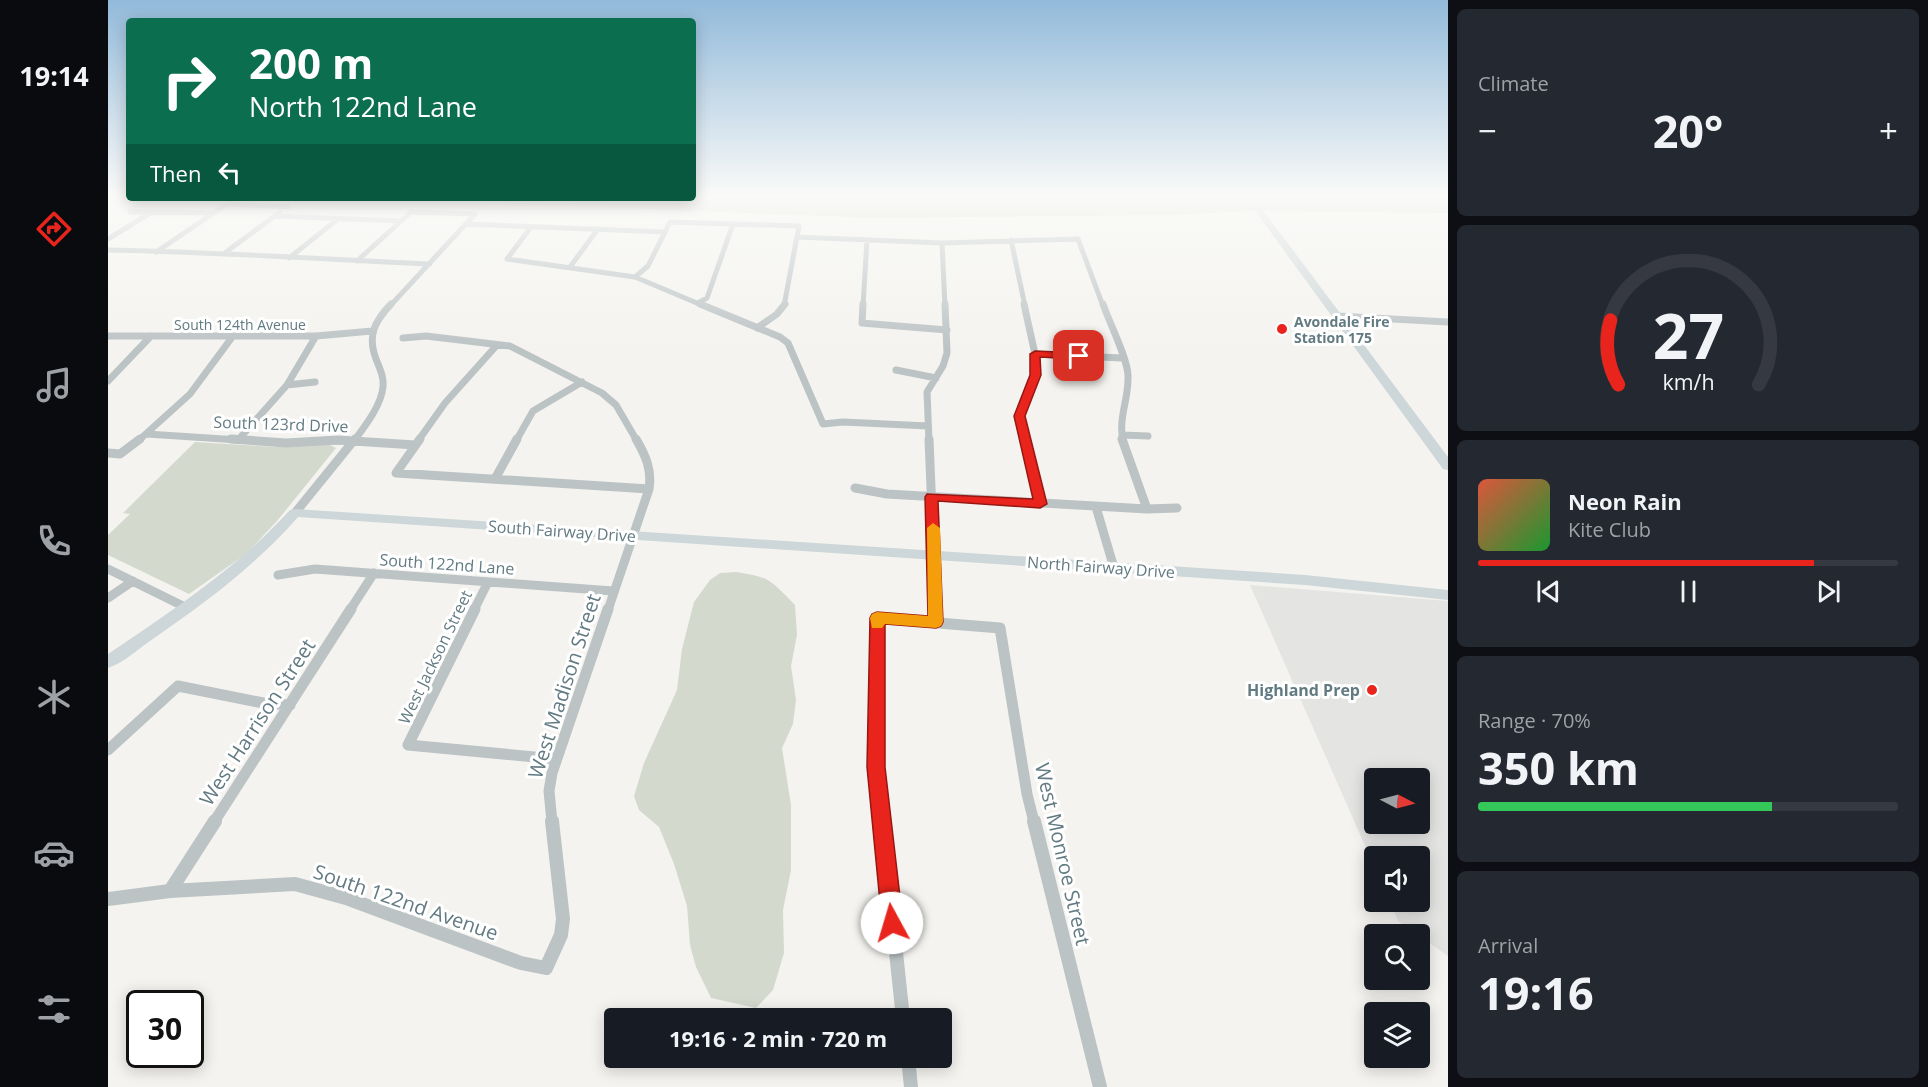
<!DOCTYPE html>
<html lang="en">
<head>
<meta charset="utf-8">
<style>
	:root { --surface:#171b24; --page:#242831; --text:#f1f3f6; --muted:#9ea1a6; --line:#363941; --accent:#e8241c }
	body { margin:0; font-family:"Open Sans",sans-serif; background:var(--page); color:var(--text); height:100vh; display:flex; flex-direction:column; font-size:22px; white-space:nowrap }
	* { box-sizing:border-box; margin:0 }
	p { font-size:20px; color:var(--muted) }
	.icon { flex:none; width:33px; height:33px; fill:none; stroke:currentColor; stroke-width:2; stroke-linecap:round; stroke-linejoin:round }
	.map { position:relative; flex:1; overflow:hidden }
	.panel { display:flex; flex-direction:column; gap:9px; padding:9px; background:#0d0f14; width:480px }
	.panel>* { flex:none }
	.top-card { position:absolute; left:18px; top:18px; width:570px; height:183px; border-radius:6px; box-shadow:0 3px 15px #0003; background:#0b6e4f; color:#fff; overflow:hidden }
	.needle { width:39px; rotate:96deg }
	.tools { position:absolute; left:1256px; top:768px; display:grid; gap:12px }
	.tools a { display:grid; place-items:center; width:66px; height:66px; border-radius:6px; background:var(--surface); box-shadow:0 3px 15px #0003; font-size:30px }
	.speed { position:absolute; left:18px; top:990px; display:flex; gap:12px; font-size:30px; font-weight:700; text-align:center }
	.speed>* { display:grid; place-content:center; width:78px; height:78px; border-radius:50%; background:var(--surface); box-shadow:0 3px 15px #0003; line-height:1 }
	.speed .limit { border:3px solid #111; border-radius:9px; background:#fff; color:#111 }
	.pin { position:absolute; display:grid; place-items:center; width:51px; height:51px; color:#fff; margin:-26px; border-radius:12px; box-shadow:0 3px 9px #0006 }
	.me { position:absolute; width:66px; margin:-33px; rotate:354deg; stroke-linejoin:round; filter:drop-shadow(0 0 4px #0008) }
	.turn { display:flex; align-items:center; gap:21px; height:126px; padding:0 24px; font-size:27px }
	.turn .icon { width:78px; height:78px; stroke-width:2.5 }
	.turn b { display:block; font-size:42px; line-height:51px }
	.then { display:flex; align-items:center; height:57px; padding:0 24px; background:#0003; gap:12px; font-size:22px }
	.big { font-size:45px; font-weight:700; line-height:1.1 }
	.panel .tile { flex:1; display:flex; flex-direction:column; justify-content:center; gap:9px; min-width:0; padding:0 21px; border-radius:9px; background:var(--page) }
	.panel .dial { align-items:center; gap:0 }
	.dial svg { height:156px; overflow:visible; fill:none; stroke:var(--line); stroke-width:7; stroke-linecap:round; text-anchor:middle }
	.dial text { fill:var(--text); stroke:none }
	.song { display:flex; align-items:center; gap:18px }
	.cover { width:72px; height:72px; border-radius:9px; background:linear-gradient(135deg,hsl(10 70% 55%),hsl(130 70% 35%)) }
	.played { height:6px; border-radius:3px; background:linear-gradient(90deg,var(--accent) 80%,var(--line) 80%) }
	.keys { display:flex; justify-content:space-around; direction:ltr }
	.heat { display:flex; justify-content:space-between; align-items:center; font-size:33px; direction:ltr }
	.charge { height:9px; border-radius:4px; background:linear-gradient(90deg,#34c759 70%,var(--line) 0) }
	.trip { position:absolute; left:496px; top:1008px; width:348px; height:60px; border-radius:6px; background:var(--surface); box-shadow:0 3px 15px #0003; font-weight:700; line-height:60px; text-align:center }
	main { display:flex; flex:1; min-height:0 }
	.dock { display:flex; flex-direction:column; width:108px; justify-content:space-around; align-items:center; background:#090b0e; color:var(--muted) }
	.dock .icon { width:42px; height:42px }
	.dock .active { color:var(--accent) }
	.dock b { font-size:27px; color:var(--text) }
	.map>svg:first-child { display:block }
	.built { fill:#e4e5e3; fill-rule:evenodd }
	.green { fill:#d4d9ce }
	.lines { fill:none; stroke-linecap:round; stroke-linejoin:round }
	.street-far4 { stroke:#bcc3c5; stroke-width:5 }
	.street-far3 { stroke:#bcc3c5; stroke-width:7 }
	.street-far2 { stroke:#bcc3c5; stroke-width:9 }
	.street-far1 { stroke:#bcc3c5; stroke-width:11 }
	.street { stroke:#bcc3c5; stroke-width:14 }
	.secondary { fill:#cdd6d8; fill-rule:evenodd }
	.primary { fill:#cdd6d8; fill-rule:evenodd }
	.route { fill:#e8241c; stroke:#971712; stroke-width:1.5 }
	.slow { fill:#f59e0b }
	.poi-dot { fill:#e8241c; stroke:#fff; stroke-width:2 }
	.labels { text-anchor:middle; dominant-baseline:central; stroke-width:6; stroke-linejoin:round; paint-order:stroke }
	.far-poi-label { font-size:14px; font-weight:bold; fill:#627a82; stroke:#fff; text-anchor:start }
	.far-street-label { font-size:14px; fill:#627a82; stroke:#fff }
	.street-label { font-size:16px; fill:#627a82; stroke:#fff }
	.poi-label { font-size:16px; font-weight:bold; fill:#627a82; stroke:#fff; text-anchor:end }
	.near-street-label { font-size:20px; fill:#627a82; stroke:#fff }
</style>
</head>
<body>
<main>
<nav class="dock">
<b>19:14</b>
<svg class="icon active" aria-label="directions" viewBox="0 0 24 24"><path d="M12 3l9 9-9 9-9-9zM9 14v-3h6M13 9l2 2-2 2"/></svg>
<svg class="icon" aria-label="music" viewBox="0 0 24 24"><path d="M9 18V5l10-2v13"/><circle cx="6" cy="18" r="3"/><circle cx="16" cy="16" r="3"/></svg>
<svg class="icon" aria-label="phone" viewBox="0 0 24 24"><path d="M5 4h4l2 5-3 2q2 4 5 5l2-3 5 2v4C11 20 4 13 5 4z"/></svg>
<svg class="icon" aria-label="climate" viewBox="0 0 24 24"><path d="M12 3v18M4 7l16 10M4 17L20 7"/></svg>
<svg class="icon" aria-label="car" viewBox="0 0 24 24"><path d="M5 17H2v-5l4-1 3-4h7l3 4 3 1v5h-3M9 17h6M6 11h13"/><circle cx="7" cy="17" r="2"/><circle cx="17" cy="17" r="2"/></svg>
<svg class="icon" aria-label="filters" viewBox="0 0 24 24"><path d="M4 7h16M4 17h16"/><circle cx="9" cy="7" r="2"/><circle cx="15" cy="17" r="2"/></svg>
</nav>
<div class="map">
<svg width="1340" height="1087" viewBox="0 0 1340 1087">
	<rect width="100%" height="100%" fill="#f4f3ef"/>
	<!-- built -->
	<path class="built" d="M1142,585L1340,601V956L1290,921L1282,902H1311V856H1266V866ZM1266,778H1311V824H1266Z"/>
	<!-- green -->
	<path class="green" d="M1340,197V213L1140,211L1064,215L764,218L266,198Z
		M87,442L168,447L220,444L228,448L169,521L138,554L81,594L0,555V535L22,514L15,513Z
		M628,572C663,577 663,581 687,605L689,635L683,666L688,700L685,724L674,748L683,805V870L675,910L676,953L665,990L648,1008L603,998L588,967L582,945L579,906L566,864L551,827L531,810L526,796L536,763L569,690L574,649L586,602L602,580L612,573Z"/>
	<g class="lines">
		<!-- street-far4 -->
		<path class="street-far4" d="M22,212L105,213
			M167,216L293,221
			M358,224L556,232
			M689,237L834,243L970,239L995,306
			M0,239L44,212
			M903,240L917,306
			M834,243L837,306
			M0,250C108,252 215,259 322,264
			M48,252L119,204L180,207
			M118,252L171,213
			M181,258L230,219
			M399,259L527,277L596,306
			M399,259L423,227
			M249,261L303,212L367,214
			M462,267L490,229
			M527,277L540,266L562,222L691,226L676,306
			M590,303L599,298L625,224
			M282,306L367,214
			M755,306L759,240"/>
		<!-- street-far3 -->
		<path class="street-far3" d="M592,304L672,337L680,343L715,424L735,422L820,426
			M755,304L754,323L839,330
			M916,304L927,354V375L912,416L918,441
			M995,304C1001,322 1020,359 1020,376C1021,399 1010,417 1015,441
			M1229,316L1340,322
			M649,328L669,314L677,304
			M0,336H208L264,331
			M295,338L318,336L402,346L494,393L508,405L529,441
			M927,354L1014,358
			M788,370L828,378
			M0,381L43,336
			M179,385L207,382
			M39,434L146,441
			M1014,435L1040,436
			M130,440L179,385L208,336
			M30,441L82,394L125,336
			M214,441H244
			M246,441C257,426 273,406 275,387C276,377 272,369 268,359C259,335 267,321 283,304
			M310,441L337,403L389,345
			M408,441L425,411L474,382
			M821,441L819,392L835,366L839,353L837,304"/>
		<!-- street-far2 -->
		<path class="street-far2" d="M123,439L178,443L230,440L307,445
			M312,439L288,473L541,489
			M821,439L828,610
			M917,439L932,504
			M1014,439L1039,509
			M0,453L12,454L32,439
			M387,479L409,439
			M747,488L779,494L1039,509L1069,508
			M988,507L1006,568
			M187,513L247,439
			M0,569L77,607
			M170,575L207,569L505,591
			M0,598L25,581
			M242,610L266,573
			M366,610L380,582
			M500,610L541,489C544,470 538,456 528,439"/>
		<!-- street-far1 -->
		<path class="street-far1" d="M367,609L300,745L448,759
			M828,609V622
			M0,750L70,686L155,703L182,705
			M106,822L243,609
			M444,822L441,791L444,773L500,609
			M774,822L768,767L769,618L892,628L919,794L926,822"/>
		<!-- street -->
		<path class="street" d="M774,821L795,1018
			M926,821L992,1087
			M62,891L107,821
			M0,899L62,891L187,884L238,898L413,963L438,968L453,935L455,919L444,821
			M800,1058L803,1087"/>
		<!-- secondary -->
		<path class="secondary" d="M187,509L1197,575L1340,590V600L1197,585L190,517C147,566 96,604 42,641C29,650 15,663 0,668V654C65,610 129,568 182,510Z"/>
		<!-- primary -->
		<path class="primary" d="M1137,197H1145L1340,457V470L1335,469Z"/>
	</g>
	<!-- sky -->
	<linearGradient id="sky" x2="0" y2="1"><stop stop-color="#92bada"/><stop offset="0.56" stop-color="#fafaf8"/><stop offset="1" stop-color="#fafaf8" stop-opacity="0"/></linearGradient>
	<rect width="1340" height="349" fill="url(#sky)"/>
	<!-- route -->
	<path class="route" d="M927,351L971,353L976,356L971,359L932,357L933,375L917,416L939,504L932,508L830,501L835,622L833,626L828,628L777,624V767L795,923L792,931L784,934L777,931L774,923L759,767L762,618L764,614L769,612L820,616L817,497L819,494L925,499L906,416L922,375V354Z"/>
	<!-- slow -->
	<path class="slow" d="M825,523L832,528L835,622L833,626L828,628L777,624L774,628H764L762,618L764,614L769,612L820,616L819,528Z"/>
	<!-- markers -->
	<g class="poi-dot">
		<circle cx="1174" cy="329" r="6"/>
		<circle cx="1264" cy="690" r="6"/>
	</g>
	<g class="labels">
		<!-- far-poi labels -->
		<g class="far-poi-label">
			<text x="1186" y="321">Avondale Fire<tspan x="1186" dy="16">Station 175</tspan></text>
		</g>
		<!-- far-street labels -->
		<g class="far-street-label">
			<text x="132" y="324">South 124th Avenue</text>
		</g>
		<!-- street labels -->
		<g class="street-label">
			<text transform="translate(173 424) rotate(2)">South 123rd Drive</text>
			<text transform="translate(454 531) rotate(4)">South Fairway Drive</text>
			<text transform="translate(339 564) rotate(4)">South 122nd Lane</text>
			<text transform="translate(993 567) rotate(4)">North Fairway Drive</text>
			<text transform="translate(327 657) rotate(-64)">West Jackson Street</text>
		</g>
		<!-- poi labels -->
		<g class="poi-label">
			<text x="1252" y="690">Highland Prep</text>
		</g>
		<!-- near-street labels -->
		<g class="near-street-label">
			<text transform="translate(456 686) rotate(-72)">West Madison Street</text>
			<text transform="translate(149 722) rotate(-57)">West Harrison Street</text>
			<text transform="translate(955 854) rotate(77)">West Monroe Street</text>
			<text transform="translate(298 902) rotate(19)">South 122nd Avenue</text>
		</g>
	</g>
</svg>
<div class="tools">
<a><svg class="needle" viewBox="-14 -14 28 28"><path d="M0-13l5 13h-10z" fill="#e53935"/><path d="M0 13l5-13h-10z" fill="#9ea1a6"/></svg></a>
<a><svg class="icon" aria-label="sound" viewBox="0 0 24 24"><path d="M4 9h4l5-4v14l-5-4H4zM17 9q2 3 0 6"/></svg></a>
<a><svg class="icon" aria-label="search" viewBox="0 0 24 24"><circle cx="10" cy="10" r="6"/><path d="M15 15l6 6"/></svg></a>
<a><svg class="icon" aria-label="layers" viewBox="0 0 24 24"><path d="M12 4l9 5-9 5-9-5zM3 14l9 5 9-5"/></svg></a>
</div>
<div class="speed"><div class="limit">30</div></div>
<div class="pin" style="left:971px;top:356px;background:#d93025"><svg class="icon" aria-label="arrive" viewBox="0 0 24 24"><path d="M6 21V4h12l-3 4 3 4H6"/></svg></div>
<svg class="me" style="left:784px;top:923px" viewBox="-20 -20 40 40"><circle r="19" fill="#fff"/><path d="M0-13L10 11 0 6-10 11z" fill="#e8241c"/></svg>
<div class="trip">19:16 · 2 min · 720 m</div>
<div class="top-card">
<div class="turn"><svg class="icon" aria-label="right" viewBox="0 0 24 24"><path d="M7 20v-9h11M14 6l5 5-5 5"/></svg><div><b>200 m</b>North 122nd Lane</div></div>
<div class="then">Then<svg class="icon" aria-label="left" viewBox="0 0 24 24"><path d="M17 20v-9H6M10 6l-5 5 5 5"/></svg></div>
</div>
</div>
<section class="panel">
<div class="tile"><p>Climate</p>
<div class="heat"><a>−</a><b class="big">20°</b><a>+</a></div>
</div>
<div class="tile dial"><svg viewBox="0 0 100 80">
<path d="M14 69A42 42 0 1 1 86 69"/>
<path d="M14 69A42 42 0 0 1 10 36" stroke="#e8241c"/>
<text x="50" y="56" font-size="32" font-weight="700">27</text>
<text x="50" y="72" font-size="11">km/h</text>
</svg></div>
<div class="tile">
<div class="song"><i class="cover"></i><div><b>Neon Rain</b><p>Kite Club</p></div></div>
<div class="played"></div>
<div class="keys"><svg class="icon" aria-label="previous" viewBox="0 0 24 24"><path d="M18 5L8 12l10 7zM5 5v14"/></svg><svg class="icon" aria-label="pause" viewBox="0 0 24 24"><path d="M8 5v14M16 5v14"/></svg><svg class="icon" aria-label="next" viewBox="0 0 24 24"><path d="M6 5l10 7-10 7zM19 5v14"/></svg></div>
</div>
<div class="tile"><p>Range · 70%</p><b class="big">350 km</b><div class="charge"></div></div>
<div class="tile"><p>Arrival</p><b class="big">19:16</b></div>
</section>
</main>
</body>
</html>
